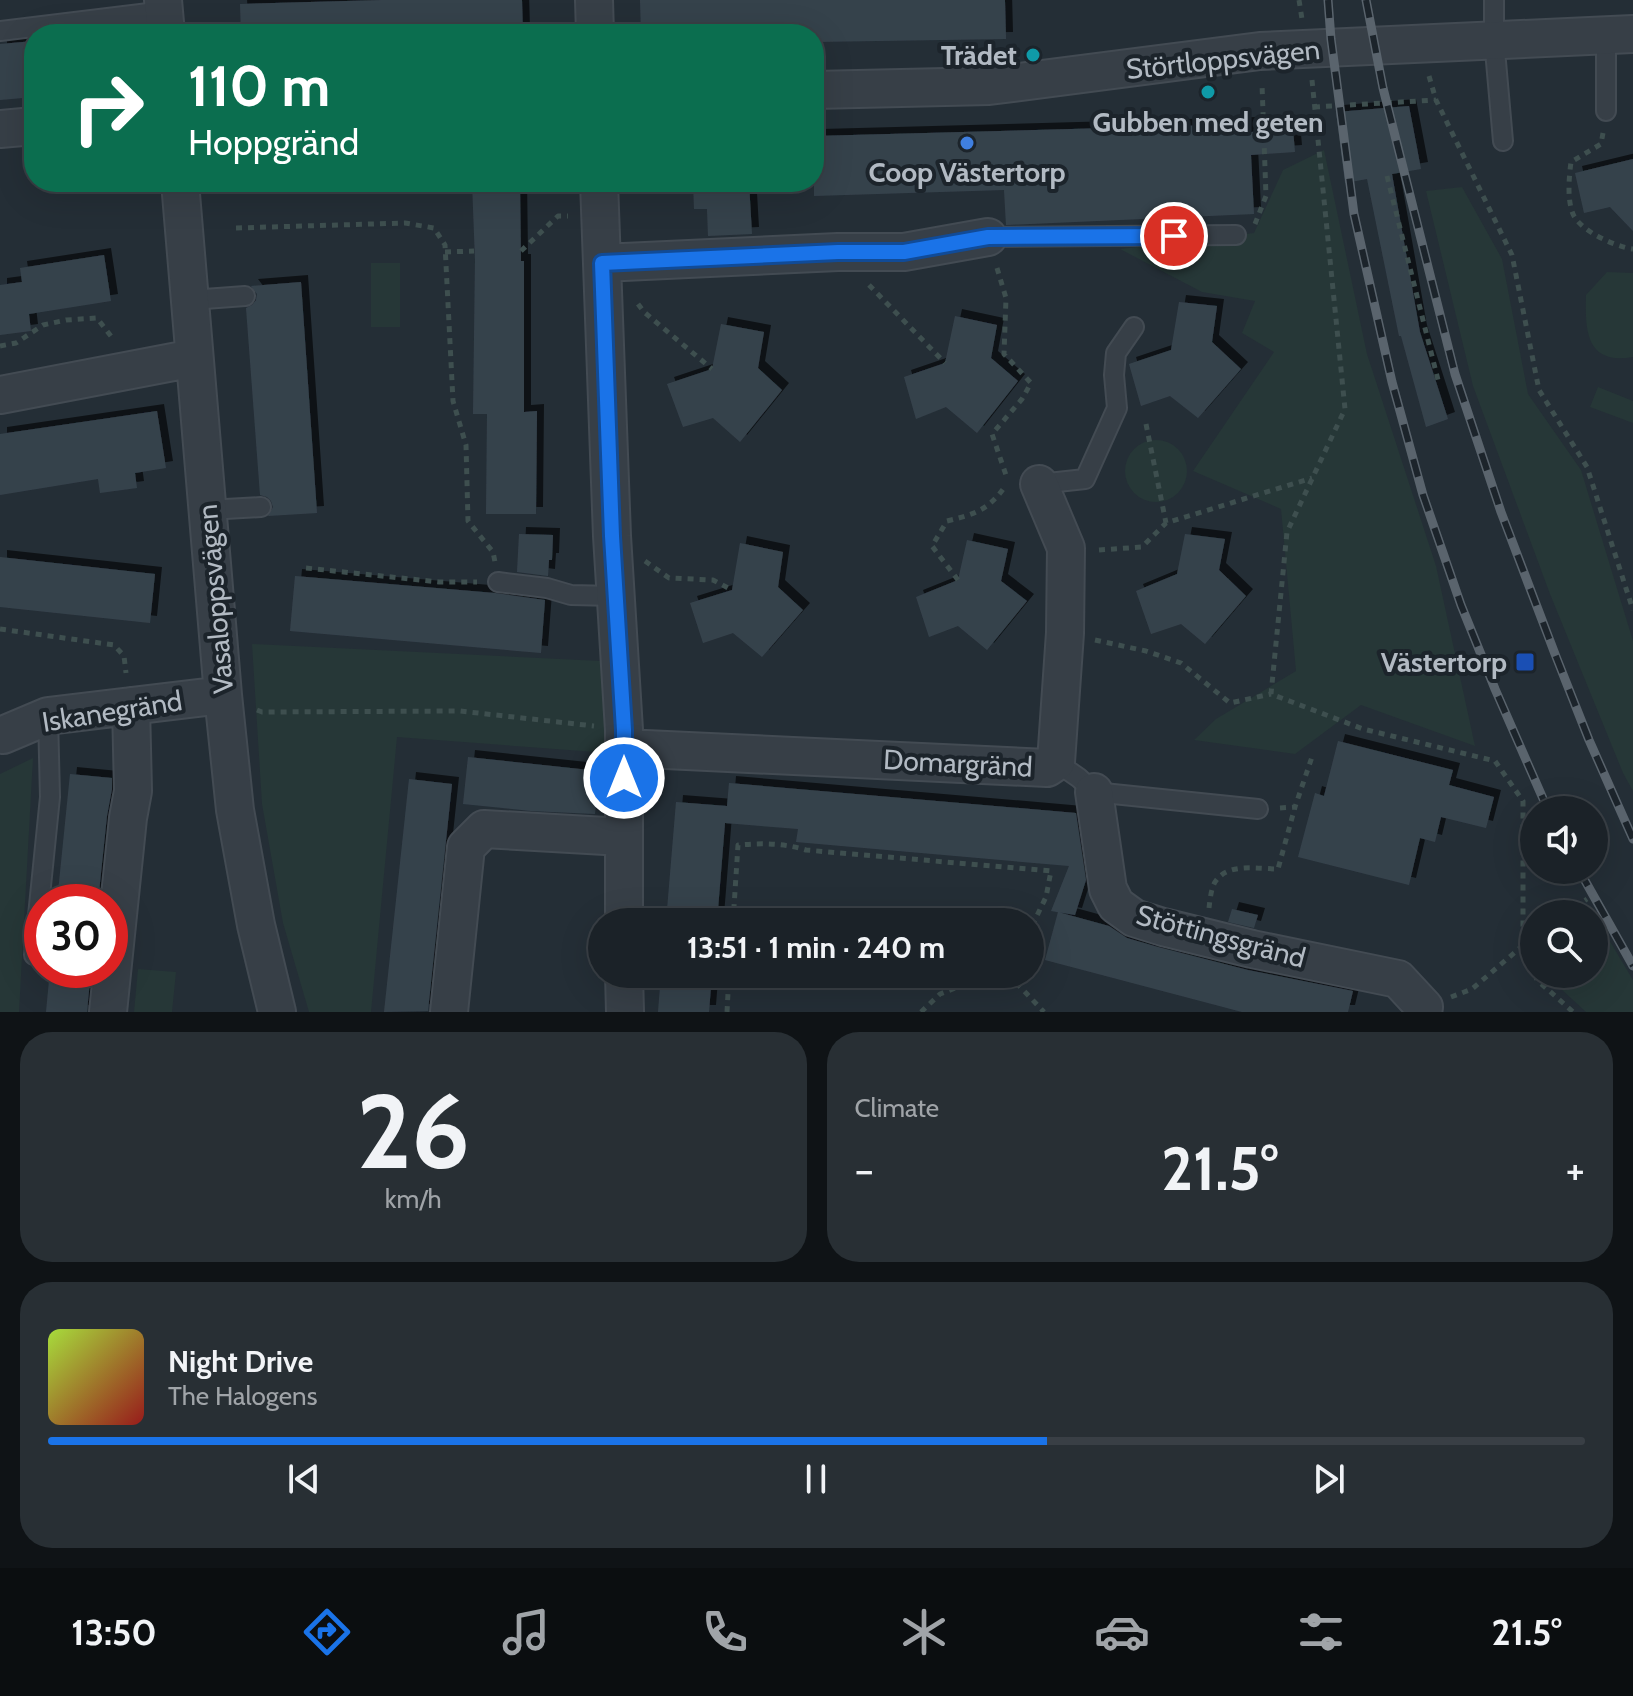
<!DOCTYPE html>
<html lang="en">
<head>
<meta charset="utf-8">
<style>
	:root { --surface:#1b2228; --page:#282f34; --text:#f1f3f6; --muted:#a0a4a8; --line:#393f45; --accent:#1a73e8 }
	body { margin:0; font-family:Cabin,sans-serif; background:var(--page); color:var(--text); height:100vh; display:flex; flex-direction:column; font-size:30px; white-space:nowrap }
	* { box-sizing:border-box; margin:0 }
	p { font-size:26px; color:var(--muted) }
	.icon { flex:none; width:44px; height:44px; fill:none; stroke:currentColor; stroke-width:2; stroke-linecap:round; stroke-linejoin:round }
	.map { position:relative; height:1012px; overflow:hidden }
	.panel { display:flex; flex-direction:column; gap:20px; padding:20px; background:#0f1316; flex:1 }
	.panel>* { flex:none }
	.guide { position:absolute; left:24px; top:24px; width:800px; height:168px; border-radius:32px; box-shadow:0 8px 32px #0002,0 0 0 2px var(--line); background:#0b6e4f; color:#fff; overflow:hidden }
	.tools { position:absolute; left:1520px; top:796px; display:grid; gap:16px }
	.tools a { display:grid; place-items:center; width:88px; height:88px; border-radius:50%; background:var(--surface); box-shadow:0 8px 32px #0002,0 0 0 2px var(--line); font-size:40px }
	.speed { position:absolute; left:24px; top:884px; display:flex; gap:16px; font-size:40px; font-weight:700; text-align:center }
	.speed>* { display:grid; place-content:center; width:104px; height:104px; border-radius:50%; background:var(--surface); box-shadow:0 8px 32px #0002,0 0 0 2px var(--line); line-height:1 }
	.speed .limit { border:12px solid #d22; background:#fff; color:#111 }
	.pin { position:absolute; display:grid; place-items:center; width:68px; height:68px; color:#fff; margin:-34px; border:4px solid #fff; border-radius:50%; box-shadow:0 2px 8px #0007 }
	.me { position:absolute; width:88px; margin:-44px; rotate:0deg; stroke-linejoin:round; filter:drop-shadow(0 0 6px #0008) }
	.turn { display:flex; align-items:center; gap:28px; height:168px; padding:0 32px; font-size:36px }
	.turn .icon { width:104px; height:104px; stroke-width:2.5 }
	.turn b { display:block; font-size:56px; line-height:68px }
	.big { font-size:60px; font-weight:800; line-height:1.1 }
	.panel .widget { flex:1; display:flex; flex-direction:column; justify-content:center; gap:12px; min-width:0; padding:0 28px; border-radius:32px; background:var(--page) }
	.panel .dial { align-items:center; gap:0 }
	.dial b { font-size:104px; line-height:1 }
	.song { display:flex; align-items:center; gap:24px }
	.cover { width:96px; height:96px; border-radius:12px; background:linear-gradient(135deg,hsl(80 70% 55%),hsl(0 70% 35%)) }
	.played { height:8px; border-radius:4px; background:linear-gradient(90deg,var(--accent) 65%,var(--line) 65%) }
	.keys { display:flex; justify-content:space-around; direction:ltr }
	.heat { display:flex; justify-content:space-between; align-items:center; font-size:44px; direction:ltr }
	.panel .tiles { flex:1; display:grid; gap:20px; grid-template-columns:1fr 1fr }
	.widget:last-child { grid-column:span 2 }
	.trip { position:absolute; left:588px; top:908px; width:456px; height:80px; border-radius:40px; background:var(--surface); box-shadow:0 8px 32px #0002,0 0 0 2px var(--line); font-weight:800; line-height:80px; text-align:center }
	.dock { display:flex; height:128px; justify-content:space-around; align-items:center; background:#0b0e10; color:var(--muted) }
	.dock .icon { width:56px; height:56px }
	.dock .active { color:var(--accent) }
	.dock b { font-size:36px; color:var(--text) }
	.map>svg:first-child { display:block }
	.green { fill:#263737 }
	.building { fill:#36424c; filter:url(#shadow) }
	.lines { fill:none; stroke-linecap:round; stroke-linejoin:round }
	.lane-casing { stroke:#434b53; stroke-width:22 }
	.street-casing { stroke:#434b53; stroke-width:40 }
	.path { stroke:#3e4f4f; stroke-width:5; stroke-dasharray:6 6; stroke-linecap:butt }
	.lane { stroke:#373f47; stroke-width:18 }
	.street { stroke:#373f47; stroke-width:36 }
	.rail-casing { stroke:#5a646d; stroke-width:9 }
	.rail { stroke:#1c242b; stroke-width:6; stroke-dasharray:18; stroke-linecap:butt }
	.route-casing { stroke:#114b97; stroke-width:20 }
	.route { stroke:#1a73e8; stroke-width:14 }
	.culture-dot { fill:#0f9aa8; stroke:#1c242b; stroke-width:3 }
	.shop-dot { fill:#3f7fe0; stroke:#1c242b; stroke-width:3 }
	.transit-dot { fill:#1a4fb4; stroke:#1c242b; stroke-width:3 }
	.labels { text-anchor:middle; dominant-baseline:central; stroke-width:8; stroke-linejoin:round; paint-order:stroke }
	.poi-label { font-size:28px; font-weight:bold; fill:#b2bac3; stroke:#1c242b; text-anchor:end }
	.street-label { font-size:28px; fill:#b2bac3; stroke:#1c242b }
</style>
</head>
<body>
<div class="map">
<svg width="1633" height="1012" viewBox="0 0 1633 1012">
	<defs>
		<filter id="shadow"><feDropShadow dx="7" dy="-7" stdDeviation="0" flood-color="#0009"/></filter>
	</defs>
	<rect width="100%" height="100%" fill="#242e36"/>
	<!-- green -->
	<path class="green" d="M1324,150L1367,354L1436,566L1475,746L1361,705L1295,754L1194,740L1216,719L1296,671L1281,509L1193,471L1274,352L1242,333L1255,301L1202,292L1120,249L1254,233L1283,170Z
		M1462,187L1502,259L1528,394L1581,470L1633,641V791L1623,773L1550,594L1473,386L1426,191Z
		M371,263H400V327H371Z
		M1607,272L1633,273V357C1586,365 1585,331 1586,295Z
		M1598,387L1633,401V423L1590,407Z
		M1125 471a31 31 0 1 1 62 0a31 31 0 1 1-62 0Z
		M252,644L601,661L609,753L397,737L371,1012H309L283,923L262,804Z
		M33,758L19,1012H0V774Z
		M1593,913L1633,980V1012H1586L1547,976L1546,974H1594V914H1592Z
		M138,969L176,972L172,1012H134Z"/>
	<!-- building -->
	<path class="building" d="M382,0H522L523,34H241L240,4Z
		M640,0H1005L1006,39L814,42V34H641Z
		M34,41V97L0,100V44Z
		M1409,106L1421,169L1392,174L1420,332L1448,419L1426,427L1401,336H1399L1367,179L1345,183L1336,112Z
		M1251,124V132L1293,129L1295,152L1251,155L1254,214L1006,225L1004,190L814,196V136Z
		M1633,159V231L1610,207L1584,213L1575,173Z
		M472,182H520L521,261H524V412L537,411L536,514H486L487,414H473L475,260Z
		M693,182H749L752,234L708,236L707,209H694Z
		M104,255L111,301L29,314L31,331L0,335V285L22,282L20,268Z
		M301,282L317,513L268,516L273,507L271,501L267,497L260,495L246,308L252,305L256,300L257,294L251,286Z
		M1179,302L1217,306L1212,342L1241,369L1198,418L1170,396L1141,406L1129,364L1171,350Z
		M955,316L997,325L991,358L1018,381L977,433L946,407L916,419L904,377L945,363Z
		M721,324L764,332L758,368L782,390L740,442L713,418L683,427L667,384L712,369Z
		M157,411L166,468L135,473L137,488L100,493L98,479L0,495V434Z
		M519,534L553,535L552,560H549L548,576L517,572Z
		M1185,534L1225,539L1219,570L1246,596L1205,644L1181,624L1151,634L1136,591L1177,574Z
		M967,540L1008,549L1001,581L1027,601L987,650L958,626L929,637L916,597L958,580Z
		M740,543L783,552L778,587L803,610L762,657L733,633L703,643L690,603L732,590Z
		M0,557L155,574L150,623L0,607Z
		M295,576L495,593L545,600L541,653L290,631Z
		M1338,741L1453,770L1449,785L1494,797L1486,828L1441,817L1435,842L1420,838L1409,885L1298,857L1315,793L1324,796Z
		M468,757L599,771L595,814L531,811L463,804Z
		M70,774L112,778V789L107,816L98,902H57Z
		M409,779L452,784L428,1011L384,1012Z
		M729,783L1076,813L1086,880L1075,915L1051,911L1069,866L796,842L798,829L725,823L717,922H666L676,802L727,806Z
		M1232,909L1258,915L1254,928L1228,922Z
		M1058,912L1109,926L1127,938L1158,947L1248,970L1353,991L1348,1012H1242L1045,960Z
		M50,970H91L87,1012H46Z
		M661,974H712L709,1012H658Z"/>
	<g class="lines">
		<!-- lane casing -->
		<g class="lane-casing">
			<path id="lane" d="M1494,0V39L1503,141
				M0,31L165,11
				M1606,36V111
				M988,237L1236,235
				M191,300L245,296
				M1039,484L1085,479L1117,408L1114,375L1116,353L1134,327
				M208,510L261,507
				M498,582L547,588L571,595L615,596
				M1056,762L1079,778L1094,792L1258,809
				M34,955L50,797L48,716"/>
		</g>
		<!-- street casing -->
		<g class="street-casing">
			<path id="street" d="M163,0L166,34
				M594,0L595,34
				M814,90L989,86L1260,51L1633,34
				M0,129L34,126
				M180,182L223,695L235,810L256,925L277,1012
				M599,182L612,536L624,730V922
				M602,263L838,252H904L988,237
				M0,395L194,358
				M3,735L48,716L223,695
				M624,748L1047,768L1056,762L1065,633L1066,548L1039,484
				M1094,792L1108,889L1116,905L1134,918L1163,927L1252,949L1398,979L1424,1007L1423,1012
				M624,974L625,1012
				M108,1012L128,818L133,791L131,706
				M449,1012L466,847L484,829L623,837"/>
		</g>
		<!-- path -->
		<path class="path" d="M1299,0L1302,19
			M1429,76L1436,100L1512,255L1539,390L1587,467L1633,610
			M1312,80L1345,409L1287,532L1271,694L1363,729L1495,761L1523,801V944L1534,971
			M1314,107L1436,100
			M1603,133L1601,144L1571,162C1569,177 1567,200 1573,214C1580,231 1616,247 1633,249
			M1387,176L1438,380
			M1255,224L1266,196L1262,84
			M236,228L405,223L434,228L445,245L453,401L466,445L468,521L493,552L495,562
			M521,251L558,216H568
			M445,252L474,251
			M997,268L1006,298L1004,354L1031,383L1022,399L992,434L1007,478
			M869,285L945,363
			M638,304L644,312L712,369
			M0,346L16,343L43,325L66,320L97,318L114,340
			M1146,424L1166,523
			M1099,550L1142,547L1166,523L1312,478
			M645,561L669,578L713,580L732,590
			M306,568L439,582H477
			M958,580L932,546L947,521C975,514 989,510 1006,485
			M0,629L114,645L124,656L126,673
			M1095,640L1146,651L1181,663L1230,703L1271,694
			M257,710L262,712L460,711L594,726
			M1280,808L1295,807L1313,754
			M1209,908C1210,900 1211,889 1215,882C1228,862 1258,869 1278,869L1295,807
			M1565,914L1587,899
			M733,922L738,845C762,843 783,843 806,850L1051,871L1046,897L1030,930
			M1008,974L1044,1012
			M1535,974L1537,980L1573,1012
			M1451,997L1472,989L1534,936
			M727,1012L729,974
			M921,1012L940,994L991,974"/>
		<!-- lane -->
		<use href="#lane" class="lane"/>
		<!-- street -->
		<use href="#street" class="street"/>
		<!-- rail casing -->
		<g class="rail-casing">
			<path id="rail" d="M1328,0L1331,39L1354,214L1392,382L1423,495L1461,605L1495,689L1548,810
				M1366,0L1383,88L1455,374L1501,512L1555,654L1589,740L1633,839
				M1579,870L1633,966"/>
		</g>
		<!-- rail -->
		<use href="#rail" class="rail"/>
	</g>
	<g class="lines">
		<!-- route casing -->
		<g class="route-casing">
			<path id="route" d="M624,778V730L612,536L602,263L838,252H904L988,237L1174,236"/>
		</g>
		<!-- route -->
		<use href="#route" class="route"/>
	</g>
	<!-- markers -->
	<g class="culture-dot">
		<circle cx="1033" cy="55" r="8"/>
		<circle cx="1208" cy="92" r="8"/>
	</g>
	<circle class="shop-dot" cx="967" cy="143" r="8"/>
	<rect class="transit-dot" x="1515" y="652" width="20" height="20" rx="4"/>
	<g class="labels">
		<!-- poi labels -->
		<g class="poi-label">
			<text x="1017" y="55">Trädet</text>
			<text x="1208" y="122" text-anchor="middle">Gubben med geten</text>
			<text x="967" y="172" text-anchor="middle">Coop Västertorp</text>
			<text x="1507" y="662">Västertorp</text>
		</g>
		<!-- street labels -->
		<g class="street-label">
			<text transform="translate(1223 59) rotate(-6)">Störtloppsvägen</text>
			<text transform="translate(215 599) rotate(-95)">Vasaloppsvägen</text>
			<text transform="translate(112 711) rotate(-9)">Iskanegränd</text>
			<text transform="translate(958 763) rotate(3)">Domargränd</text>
			<text transform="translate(1221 936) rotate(15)">Stöttingsgränd</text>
		</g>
	</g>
</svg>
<div class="tools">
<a><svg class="icon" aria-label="sound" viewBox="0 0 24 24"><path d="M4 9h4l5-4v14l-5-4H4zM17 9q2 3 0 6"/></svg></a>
<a><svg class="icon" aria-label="search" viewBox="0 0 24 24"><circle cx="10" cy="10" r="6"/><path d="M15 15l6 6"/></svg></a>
</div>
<div class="speed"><div class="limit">30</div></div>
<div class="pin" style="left:1174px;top:236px;background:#d93025"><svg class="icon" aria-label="arrive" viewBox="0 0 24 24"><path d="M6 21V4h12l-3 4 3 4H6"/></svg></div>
<svg class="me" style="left:624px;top:778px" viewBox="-20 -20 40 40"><circle r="17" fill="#1a73e8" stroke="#fff" stroke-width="3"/><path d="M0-11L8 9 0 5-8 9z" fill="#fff"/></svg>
<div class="trip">13:51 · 1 min · 240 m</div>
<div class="guide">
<div class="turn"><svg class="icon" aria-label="right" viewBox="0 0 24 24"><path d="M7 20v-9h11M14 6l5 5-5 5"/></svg><div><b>110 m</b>Hoppgränd</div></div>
</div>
</div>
<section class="panel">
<div class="tiles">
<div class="widget dial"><b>26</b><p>km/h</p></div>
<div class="widget"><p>Climate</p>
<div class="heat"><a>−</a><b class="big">21.5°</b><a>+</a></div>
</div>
<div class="widget">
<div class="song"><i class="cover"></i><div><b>Night Drive</b><p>The Halogens</p></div></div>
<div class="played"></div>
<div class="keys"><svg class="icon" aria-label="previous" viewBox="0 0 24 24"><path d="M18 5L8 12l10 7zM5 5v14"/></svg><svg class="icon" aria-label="pause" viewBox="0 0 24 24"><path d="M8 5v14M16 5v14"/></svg><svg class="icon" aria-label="next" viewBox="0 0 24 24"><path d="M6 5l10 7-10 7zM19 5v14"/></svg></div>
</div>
</div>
</section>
<nav class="dock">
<b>13:50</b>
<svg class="icon active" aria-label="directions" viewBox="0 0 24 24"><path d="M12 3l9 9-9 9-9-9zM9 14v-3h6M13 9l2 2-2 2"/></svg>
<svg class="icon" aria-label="music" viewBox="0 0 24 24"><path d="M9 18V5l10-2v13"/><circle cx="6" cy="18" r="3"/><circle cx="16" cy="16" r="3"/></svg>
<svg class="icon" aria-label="phone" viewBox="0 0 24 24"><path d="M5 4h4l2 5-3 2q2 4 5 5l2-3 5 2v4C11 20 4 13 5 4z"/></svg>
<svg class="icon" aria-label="climate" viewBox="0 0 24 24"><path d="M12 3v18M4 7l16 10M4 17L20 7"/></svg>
<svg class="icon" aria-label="car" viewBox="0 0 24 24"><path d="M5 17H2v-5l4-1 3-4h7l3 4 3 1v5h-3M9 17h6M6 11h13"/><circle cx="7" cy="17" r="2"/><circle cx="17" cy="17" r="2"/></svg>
<svg class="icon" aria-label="filters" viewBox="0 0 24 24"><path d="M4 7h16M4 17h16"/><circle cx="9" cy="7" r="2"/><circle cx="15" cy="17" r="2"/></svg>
<b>21.5°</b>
</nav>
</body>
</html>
